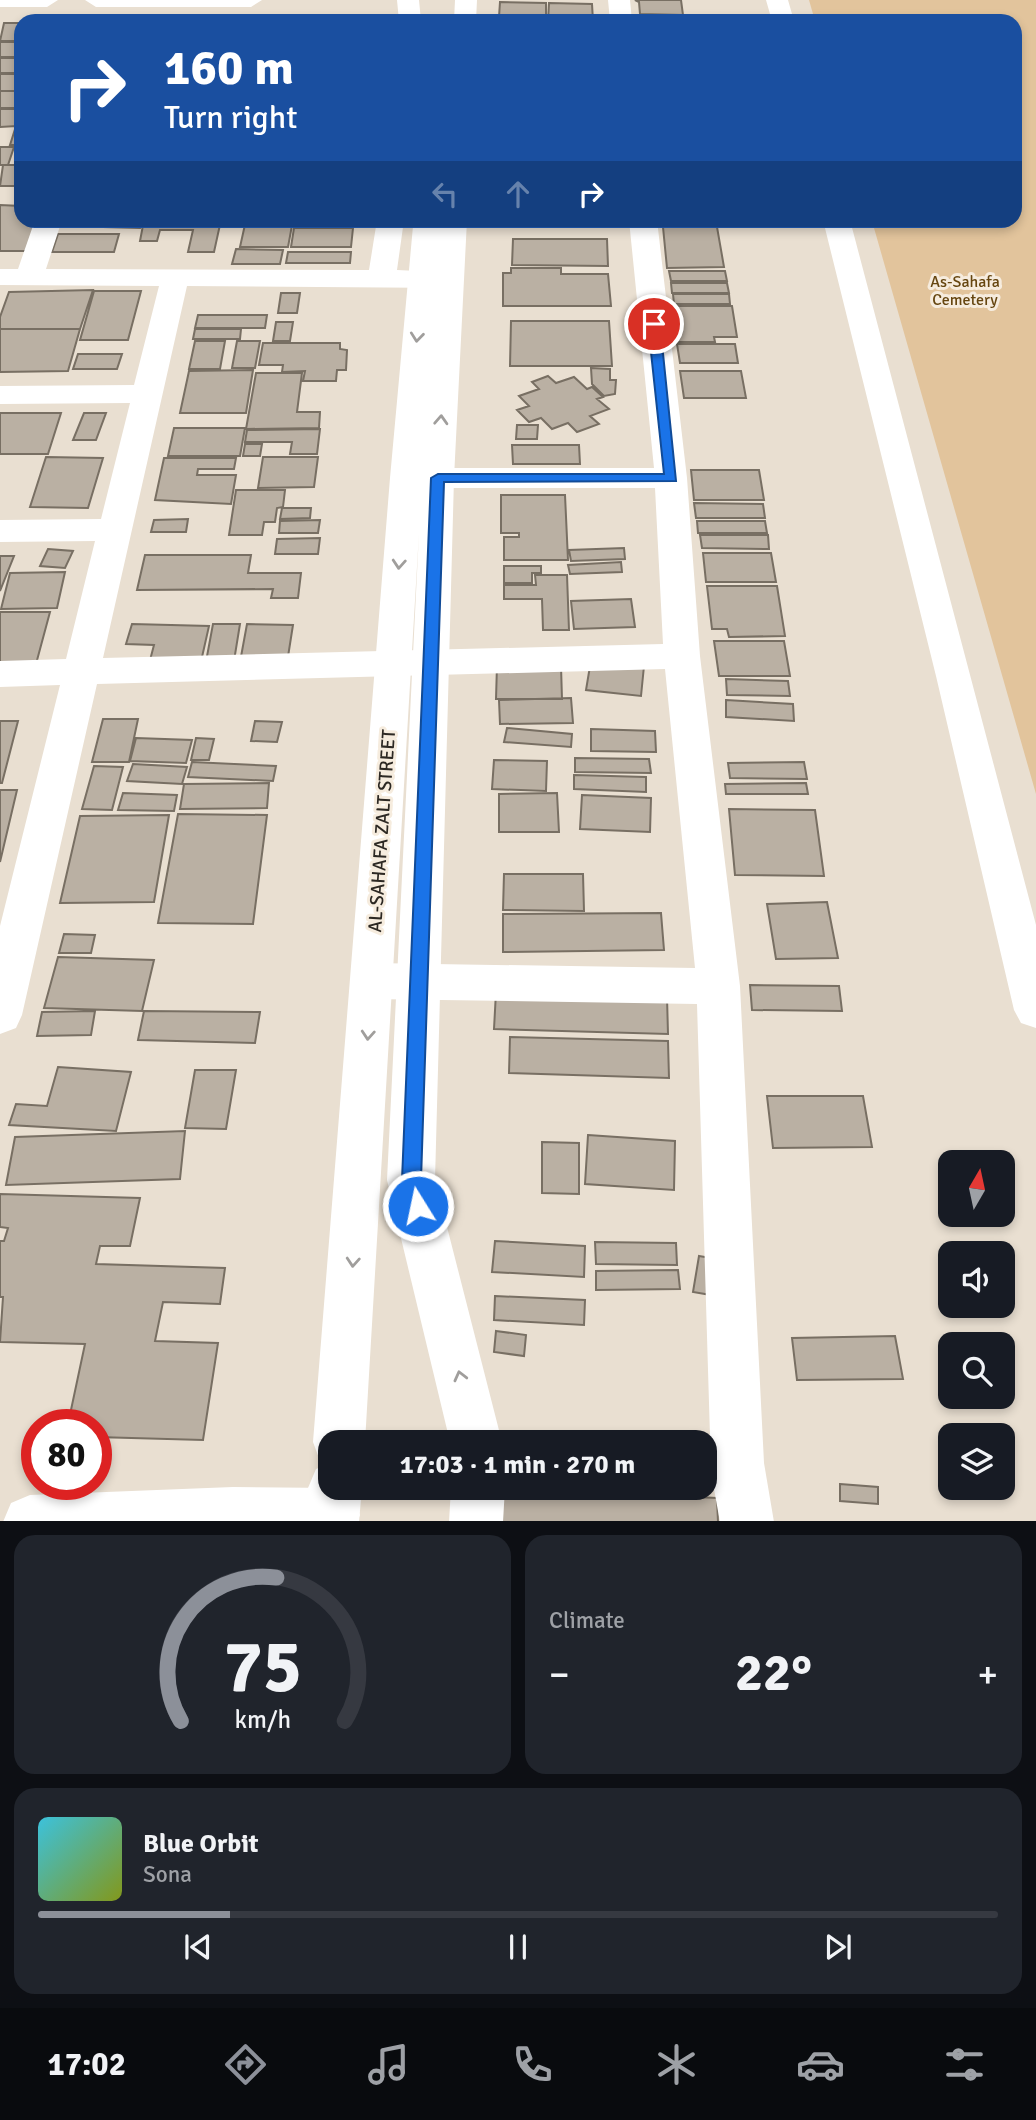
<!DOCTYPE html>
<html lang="en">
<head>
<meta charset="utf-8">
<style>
	:root { --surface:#171b24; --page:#20242c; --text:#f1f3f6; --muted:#9ea1a6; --line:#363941; --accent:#8c9099 }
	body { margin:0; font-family:Signika,sans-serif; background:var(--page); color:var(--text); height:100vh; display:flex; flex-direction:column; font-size:26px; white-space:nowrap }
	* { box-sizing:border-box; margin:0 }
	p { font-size:23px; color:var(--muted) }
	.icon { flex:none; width:38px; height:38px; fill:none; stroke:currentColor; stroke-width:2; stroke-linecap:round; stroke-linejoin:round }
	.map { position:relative; height:1521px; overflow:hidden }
	.sheet { display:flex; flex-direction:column; gap:14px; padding:14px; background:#0d0f14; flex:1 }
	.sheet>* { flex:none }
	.banner { position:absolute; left:14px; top:14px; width:1008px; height:214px; border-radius:21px; box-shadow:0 4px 10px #0003; background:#1a4fa0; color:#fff; overflow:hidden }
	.needle { width:46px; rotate:9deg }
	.tools { position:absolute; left:938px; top:1150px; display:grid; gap:14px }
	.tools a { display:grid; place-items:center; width:77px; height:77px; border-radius:14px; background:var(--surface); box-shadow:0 4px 10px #0003; font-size:35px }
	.speed { position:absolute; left:21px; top:1409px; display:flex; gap:14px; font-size:35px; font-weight:700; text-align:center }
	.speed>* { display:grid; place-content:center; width:91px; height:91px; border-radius:50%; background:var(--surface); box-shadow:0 4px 10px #0003; line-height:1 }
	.speed .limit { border:10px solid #d22; background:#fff; color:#111 }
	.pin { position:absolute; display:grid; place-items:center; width:60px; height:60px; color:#fff; margin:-30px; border:4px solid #fff; border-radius:50%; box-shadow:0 2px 7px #0007 }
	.me { position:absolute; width:77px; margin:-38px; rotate:350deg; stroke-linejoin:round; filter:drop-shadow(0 0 5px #0008) }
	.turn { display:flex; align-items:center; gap:24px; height:147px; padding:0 35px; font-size:32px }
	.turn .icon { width:91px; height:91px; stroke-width:2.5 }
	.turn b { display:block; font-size:49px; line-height:60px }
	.lanes { display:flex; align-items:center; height:66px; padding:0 35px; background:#0003; justify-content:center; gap:35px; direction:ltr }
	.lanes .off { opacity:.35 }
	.big { font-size:52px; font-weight:700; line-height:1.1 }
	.sheet .tile { flex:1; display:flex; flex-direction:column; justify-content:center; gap:10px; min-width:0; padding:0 24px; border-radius:21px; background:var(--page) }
	.sheet .dial { align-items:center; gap:0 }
	.dial svg { height:182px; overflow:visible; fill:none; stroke:var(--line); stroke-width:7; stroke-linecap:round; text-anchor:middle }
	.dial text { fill:var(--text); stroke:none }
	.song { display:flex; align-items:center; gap:21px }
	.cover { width:84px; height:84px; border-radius:10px; background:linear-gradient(135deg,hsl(190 70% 55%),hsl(70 70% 35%)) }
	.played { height:7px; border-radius:4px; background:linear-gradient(90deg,var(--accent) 20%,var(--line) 20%) }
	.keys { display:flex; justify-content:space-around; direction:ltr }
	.heat { display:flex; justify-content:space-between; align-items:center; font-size:38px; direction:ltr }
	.sheet .tiles { flex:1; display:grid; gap:14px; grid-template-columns:1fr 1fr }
	.tile:last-child { grid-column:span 2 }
	.trip { position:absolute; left:318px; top:1430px; width:399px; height:70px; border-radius:21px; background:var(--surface); box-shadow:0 4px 10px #0003; font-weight:700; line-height:70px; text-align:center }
	.menu { display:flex; height:112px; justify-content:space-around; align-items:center; background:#090b0e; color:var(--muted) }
	.menu .icon { width:49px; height:49px }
	.menu .current { color:var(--accent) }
	.menu b { font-size:32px; color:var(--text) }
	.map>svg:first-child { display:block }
	.green { fill:#e2c49c }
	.building { fill:#bab0a3; stroke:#786f63; stroke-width:2 }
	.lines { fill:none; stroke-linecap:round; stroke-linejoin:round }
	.minor { fill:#fff; fill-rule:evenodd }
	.trunk { fill:#fff; fill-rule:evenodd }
	.oneway { stroke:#a09e9c }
	.route { fill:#1a73e8; stroke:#114b97; stroke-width:2 }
	.labels { text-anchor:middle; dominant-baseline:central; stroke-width:6; stroke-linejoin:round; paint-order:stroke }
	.far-park-label { font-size:16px; fill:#664610; stroke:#f6ecde }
	.street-label { font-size:19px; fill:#2c2823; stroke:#f6ecde }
</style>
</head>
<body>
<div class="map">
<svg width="1036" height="1522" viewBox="0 0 1036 1522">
	<rect width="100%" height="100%" fill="#e9dfd1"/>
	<!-- green -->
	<path class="green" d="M809,0H1036V794L872,221L1015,220V21H815Z"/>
	<!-- building -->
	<path class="building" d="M635,0H681L683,15L640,14L639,2Z
		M500,2L546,3V16L499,17Z
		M549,3L592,4L593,21H548Z
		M641,15H682L683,21H641Z
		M4,23H21V41H0Z
		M0,42H21V57H0Z
		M0,58H21V73H0Z
		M0,74H21V91H0Z
		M0,91H21V108H0Z
		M0,109H21V145H10L16,126L0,127Z
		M0,147H14L8,165H0Z
		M3,165H21V186H0Z
		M0,205L21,206V220H41L29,251H0Z
		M68,220H142L140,228L66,226Z
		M144,220H221L214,252H188L193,230H160L157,241H140Z
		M246,220H293L288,247H240Z
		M663,227H717L724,267L667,268Z
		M294,228H353L351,247H291Z
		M58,234H119L114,252H52Z
		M513,239H607L608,266L512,265Z
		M236,249L283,250L280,264H232Z
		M288,252H351L350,263H286Z
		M511,268H561V274H608L611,306H503V273H511Z
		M669,271H725L727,281H671Z
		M671,283H727L729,293H672Z
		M93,290L80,329H0V317L9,292Z
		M94,291H141L128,340H80Z
		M281,293H300L297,313H278Z
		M673,294H729L730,304H674Z
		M674,306H732L737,337H714L715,342H678Z
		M198,315H267L265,328H195Z
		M511,321H609L612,366H510Z
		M276,322H293L290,341H273Z
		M0,329H80L68,371L0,372Z
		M195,329H241L240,339H193Z
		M195,341H225L220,369H189Z
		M237,341H260L255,368H232Z
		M263,343H340V349L347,350L346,370H337L336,381H303L305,371L282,372L283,365H259Z
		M677,344H735L738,363H680Z
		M78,354H122L117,369H73Z
		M591,368L610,369V380H616L615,394L604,396L592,384Z
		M253,370L246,413H180L189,371Z
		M680,371H741L746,398H684Z
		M256,373H302L297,412H320L319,428L246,429Z
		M548,376L556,383L574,377L587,389L592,387L603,397L597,399L609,409L590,416L599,424L577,432L568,423L552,429L541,418L529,422L517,410L529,406L519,396L539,389L532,382Z
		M0,413H61L48,454H0Z
		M84,413H106L96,440H73Z
		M517,425H538L537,439H516Z
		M174,428H245L240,456H168Z
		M320,429L317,454H290L292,442H245L247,430Z
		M245,444H262L260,456H243Z
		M512,445H579L580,464H513Z
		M46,457L103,458L88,508L30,507Z
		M263,457H318L314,487L258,488Z
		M164,458H236L234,469H198L197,475H236L231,504L155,500Z
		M691,470H759L764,500H694Z
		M236,490H285L283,507L277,508L275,522H264L262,535H229Z
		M501,495H565L568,560H504V537H519V533H501Z
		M694,503L763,504L765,518H696Z
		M282,508H311L310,518L280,519Z
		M188,519L186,532H151L154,520Z
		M320,520L318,533H279L280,521Z
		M697,521H765L767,533H698Z
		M700,535H768L769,549L702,548Z
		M320,538L318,554H275L277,539Z
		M624,548L625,559L571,561L569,550Z
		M48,549L73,551L65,568L40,566Z
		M703,553H771L776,582H706Z
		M145,555H251L248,573H301L298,598H271L273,589L137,590Z
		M0,556H14L0,591Z
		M621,562L622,572L570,574L568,565Z
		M504,566H541V573H532V583H504Z
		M65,572L57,608L1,609L10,573Z
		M535,575H567L569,630H543L542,599H504V585H536Z
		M707,586H777L785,636L729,637L727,629H712Z
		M631,599L635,627L574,629L571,601Z
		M0,612H50L36,664L0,665Z
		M132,624L209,626L200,666L149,664L154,645L126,644Z
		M213,624H240L233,667H205Z
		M247,624L293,625L287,663L240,662Z
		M714,641H784L790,676H719Z
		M591,660L644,666L641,696L586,690Z
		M497,665L561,666L562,699H496Z
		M726,679L788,681L790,696L727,695Z
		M571,698L573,723L500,724L499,700Z
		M726,700L793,704L794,721L726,717Z
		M103,719H138L129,762H92Z
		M0,721H18L2,783H0Z
		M255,721L282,722L277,742L251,741Z
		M507,728L572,734L571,747L504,742Z
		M591,729L655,731L656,752L591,751Z
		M136,738L192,740L186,763L130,761Z
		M196,738L214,739L209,760H191Z
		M575,758L649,759L651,773L575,772Z
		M494,760L547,761L546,791L492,789Z
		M192,762L276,766L273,781L188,777Z
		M804,762L807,779L730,778L728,763Z
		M133,764L187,767L182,784L127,781Z
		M94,766L123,767L112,810L82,809Z
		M574,775L646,777V792L574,789Z
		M269,783L267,808L180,809L184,784Z
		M806,783L808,794H726L725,784Z
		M0,790H17L0,862Z
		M123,793L177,795L174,811L118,810Z
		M557,793L559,832H499V794Z
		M582,795L651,798L650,832L580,829Z
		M729,809L815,810L824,876L735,875Z
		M178,814L267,815L253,924L158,923Z
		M169,815L154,902L60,903L80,816Z
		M504,874H583L584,911L503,910Z
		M827,902L838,958L776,959L767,904Z
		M661,913L664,950L503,952V914Z
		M64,934L95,935L91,953H59Z
		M58,957L154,960L142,1011L44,1008Z
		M750,985L839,986L842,1011L752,1010Z
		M496,992L667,997L668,1034L494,1029Z
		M95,1011L91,1035L37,1036L42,1012Z
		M144,1011L260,1012L255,1043L138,1040Z
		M510,1037L668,1041L669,1078L509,1073Z
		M58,1067L131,1072L116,1131L9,1125L16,1104L47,1106Z
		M195,1070H236L226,1129L185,1128Z
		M767,1096H863L872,1147L773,1148Z
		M185,1131L180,1179L6,1185L15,1137Z
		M588,1135L675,1141L674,1190L585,1184Z
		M542,1142L579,1143V1194L542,1193Z
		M0,1194L140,1198L130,1246H100L96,1264L225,1268L220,1304L163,1302L155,1341L218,1343L203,1440L96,1437V1424H68L85,1344L0,1342L3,1297H0V1241H4L8,1228L0,1227Z
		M495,1241L585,1246L584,1277L492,1272Z
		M595,1242L676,1243L677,1265L596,1264Z
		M699,1256L717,1259L711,1295L693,1292Z
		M678,1270L680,1289L596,1290V1271Z
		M495,1296L585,1300L584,1325L494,1320Z
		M496,1331L526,1335L524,1356L494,1352Z
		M895,1336L903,1379L797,1380L792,1338Z
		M840,1484L878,1487V1504L840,1501Z
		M495,1488L717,1498L718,1522H493Z"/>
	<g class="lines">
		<!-- minor -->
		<path class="minor" d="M0,0H58L47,7H0Z
			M85,0H262L251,7H96Z
			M397,0H419L421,21H399Z
			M608,0H630L632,21H610Z
			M766,0H788L794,21H772Z
			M35,220H62L46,269L369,270L377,220H404L397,270L460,273L464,279L460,285L450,288L187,286L103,658L663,644L655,488H406L394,485L390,478L394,471L406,468H654L629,220H657L687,478L700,656L740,986L764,1463L774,1522H720L714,1489L702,1488H705V1442H689L710,1436L697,1004L372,999L357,994L350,981L357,968L372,963L695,968L665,669L97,684L22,1015L16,1028L0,1034V926L60,685L0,687V661L66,659L95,541L0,542V520L101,519L130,403L0,404V386L134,385L159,286L0,285V269H18Z
			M823,220H850L1036,925V1028L1021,1023L1014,1010L936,676Z
			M233,1487L333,1488L352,1496L360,1515L357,1522H3L11,1503L30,1495Z"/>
		<!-- trunk -->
		<path class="trunk" d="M455,0H477L476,21H454Z
			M417,220H437L439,224V220H467L454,478L435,1180L502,1442H450L387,1180L419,533L365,1442H331V1488H362L359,1522H305L308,1488L316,1469L328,1464L320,1461L313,1442L390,478L413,226Z
			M451,1488H505L503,1522H449Z"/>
	</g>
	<!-- one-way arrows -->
	<defs><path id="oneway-chevron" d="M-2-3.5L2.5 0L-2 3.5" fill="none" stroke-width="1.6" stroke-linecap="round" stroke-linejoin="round" transform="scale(1.75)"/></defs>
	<g class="oneway">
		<use href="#oneway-chevron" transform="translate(417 337) rotate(96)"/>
		<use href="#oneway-chevron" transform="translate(441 420) rotate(-87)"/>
		<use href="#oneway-chevron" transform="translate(399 564) rotate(94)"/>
		<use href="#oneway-chevron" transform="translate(368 1035) rotate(94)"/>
		<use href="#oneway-chevron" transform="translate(353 1262) rotate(94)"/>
		<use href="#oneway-chevron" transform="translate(460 1376) rotate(-104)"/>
	</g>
	<!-- route -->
	<path class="route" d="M654,320L660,324L676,481L444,482L421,1180L428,1206L425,1213L418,1215L411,1213L402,1180L431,478L438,474H664L648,324Z"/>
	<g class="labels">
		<!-- far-park labels -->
		<g class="far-park-label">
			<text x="965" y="282">As-Sahafa<tspan x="965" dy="18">Cemetery</tspan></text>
		</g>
		<!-- street labels -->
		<g class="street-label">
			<text transform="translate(382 831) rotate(-86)">AL-SAHAFA ZALT STREET</text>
		</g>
	</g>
</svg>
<div class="tools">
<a><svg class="needle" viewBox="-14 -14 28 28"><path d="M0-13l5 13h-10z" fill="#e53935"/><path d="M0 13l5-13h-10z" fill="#9ea1a6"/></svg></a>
<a><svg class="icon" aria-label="sound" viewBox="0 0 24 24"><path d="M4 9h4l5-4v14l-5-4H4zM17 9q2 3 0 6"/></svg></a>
<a><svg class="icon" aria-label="search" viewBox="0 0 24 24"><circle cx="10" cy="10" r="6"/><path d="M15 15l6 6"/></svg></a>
<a><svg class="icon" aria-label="layers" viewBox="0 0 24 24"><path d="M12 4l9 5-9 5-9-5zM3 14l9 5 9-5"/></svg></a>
</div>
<div class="speed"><div class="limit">80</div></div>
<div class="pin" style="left:654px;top:324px;background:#d93025"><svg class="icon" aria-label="arrive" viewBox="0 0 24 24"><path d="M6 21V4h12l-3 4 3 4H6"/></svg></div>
<svg class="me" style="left:418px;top:1206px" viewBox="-20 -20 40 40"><circle r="17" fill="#1a73e8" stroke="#fff" stroke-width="3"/><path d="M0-11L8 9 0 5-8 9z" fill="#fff"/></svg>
<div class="trip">17:03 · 1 min · 270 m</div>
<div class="banner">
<div class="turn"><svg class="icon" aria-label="right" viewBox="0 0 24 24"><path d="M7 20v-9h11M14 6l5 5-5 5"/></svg><div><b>160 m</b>Turn right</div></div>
<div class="lanes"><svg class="icon off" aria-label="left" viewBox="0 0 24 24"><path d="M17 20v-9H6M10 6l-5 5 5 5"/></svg><svg class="icon off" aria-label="ahead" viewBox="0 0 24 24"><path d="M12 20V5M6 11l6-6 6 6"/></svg><svg class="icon" aria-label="right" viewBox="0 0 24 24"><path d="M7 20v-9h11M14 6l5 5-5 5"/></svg></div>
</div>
</div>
<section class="sheet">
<div class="tiles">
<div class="tile dial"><svg viewBox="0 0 100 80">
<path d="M14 69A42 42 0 1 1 86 69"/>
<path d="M14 69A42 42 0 0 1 56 6" stroke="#8c9099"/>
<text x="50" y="56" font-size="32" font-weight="700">75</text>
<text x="50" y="72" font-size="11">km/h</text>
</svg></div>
<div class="tile"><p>Climate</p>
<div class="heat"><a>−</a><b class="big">22°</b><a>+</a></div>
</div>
<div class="tile">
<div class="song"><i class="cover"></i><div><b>Blue Orbit</b><p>Sona</p></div></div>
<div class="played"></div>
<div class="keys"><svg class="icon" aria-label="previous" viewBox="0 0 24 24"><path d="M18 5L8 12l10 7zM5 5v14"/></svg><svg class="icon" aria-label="pause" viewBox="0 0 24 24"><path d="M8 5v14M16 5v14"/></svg><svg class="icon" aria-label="next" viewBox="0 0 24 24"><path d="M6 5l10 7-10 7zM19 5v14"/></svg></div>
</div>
</div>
</section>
<nav class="menu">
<b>17:02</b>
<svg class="icon current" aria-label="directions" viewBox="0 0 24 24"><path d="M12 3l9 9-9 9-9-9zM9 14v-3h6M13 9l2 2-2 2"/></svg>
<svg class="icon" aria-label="music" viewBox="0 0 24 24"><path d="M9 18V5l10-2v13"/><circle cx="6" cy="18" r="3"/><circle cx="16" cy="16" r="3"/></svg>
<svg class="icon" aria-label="phone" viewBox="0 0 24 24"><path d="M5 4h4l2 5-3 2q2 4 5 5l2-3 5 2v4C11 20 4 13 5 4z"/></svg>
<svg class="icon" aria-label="climate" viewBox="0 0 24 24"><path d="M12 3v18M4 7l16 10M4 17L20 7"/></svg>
<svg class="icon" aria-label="car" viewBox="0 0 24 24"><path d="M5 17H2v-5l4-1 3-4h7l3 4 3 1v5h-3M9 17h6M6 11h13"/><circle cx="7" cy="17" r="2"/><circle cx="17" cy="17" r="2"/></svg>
<svg class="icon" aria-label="filters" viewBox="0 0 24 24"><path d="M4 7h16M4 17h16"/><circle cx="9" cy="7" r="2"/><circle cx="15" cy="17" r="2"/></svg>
</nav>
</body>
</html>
